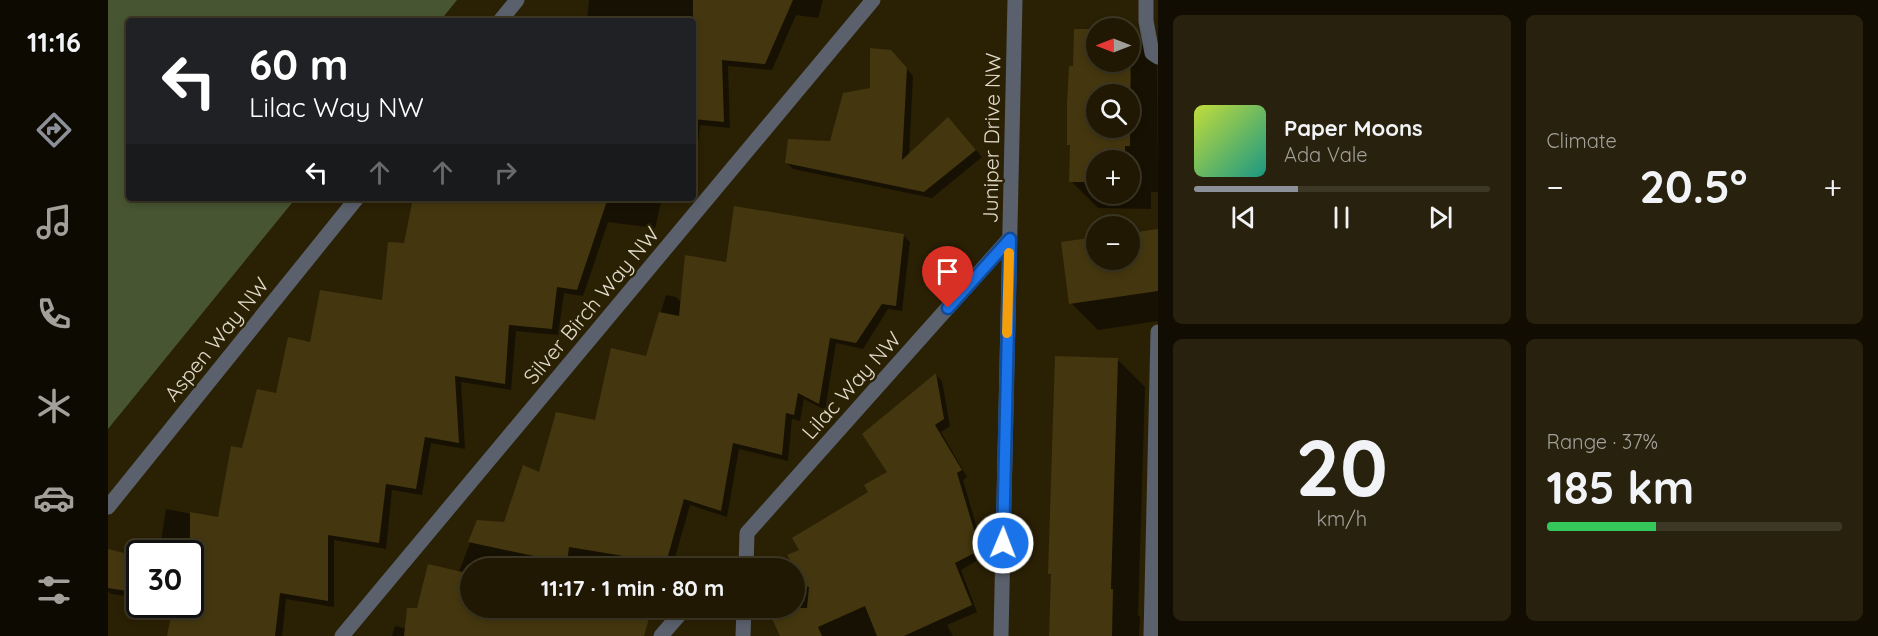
<!DOCTYPE html>
<html lang="en">
<head>
<meta charset="utf-8">
<style>
	:root { --surface:#201803; --page:#28210d; --text:#f1f3f6; --muted:#a2a09a; --line:#3d3725; --accent:#8c9099 }
	body { margin:0; font-family:Quicksand,sans-serif; background:var(--page); color:var(--text); height:100vh; display:flex; flex-direction:column; font-size:22px; white-space:nowrap }
	* { box-sizing:border-box; margin:0 }
	p { font-size:20px; color:var(--muted) }
	.icon { flex:none; width:33px; height:33px; fill:none; stroke:currentColor; stroke-width:2; stroke-linecap:round; stroke-linejoin:round }
	.map { position:relative; flex:1; overflow:hidden }
	.panel { display:flex; flex-direction:column; gap:15px; padding:15px; background:#120d02; width:720px }
	.panel>* { flex:none }
	.guide { position:absolute; left:18px; top:18px; width:570px; height:183px; border-radius:6px; box-shadow:0 3px 9px #0003,0 0 0 2px var(--line); background:#202124; color:#fff; overflow:hidden }
	.needle { width:39px; rotate:270deg }
	.controls { position:absolute; left:978px; top:18px; display:grid; gap:12px }
	.controls a { display:grid; place-items:center; width:54px; height:54px; border-radius:50%; background:var(--surface); box-shadow:0 3px 9px #0003,0 0 0 2px var(--line); font-size:30px }
	.speed { position:absolute; left:18px; top:540px; display:flex; gap:12px; font-size:30px; font-weight:700; text-align:center }
	.speed>* { display:grid; place-content:center; width:78px; height:78px; border-radius:50%; background:var(--surface); box-shadow:0 3px 9px #0003,0 0 0 2px var(--line); line-height:1 }
	.speed .limit { border:3px solid #111; border-radius:9px; background:#fff; color:#111 }
	.pin { position:absolute; display:grid; place-items:center; width:51px; height:51px; color:#fff; margin:-62px -26px; border-radius:50% 50% 50% 0; rotate:-45deg; box-shadow:0 0 6px #0007 }
	.pin .icon { rotate:45deg }
	.me { position:absolute; width:66px; margin:-33px; rotate:1deg; stroke-linejoin:round; filter:drop-shadow(0 0 4px #0008) }
	.turn { display:flex; align-items:center; gap:21px; height:126px; padding:0 24px; font-size:27px }
	.turn .icon { width:78px; height:78px; stroke-width:2.5 }
	.turn b { display:block; font-size:42px; line-height:51px }
	.lanes { display:flex; align-items:center; height:57px; padding:0 24px; background:#0003; justify-content:center; gap:30px; direction:ltr }
	.lanes .off { opacity:.35 }
	.big { font-size:45px; font-weight:700; line-height:1.1 }
	.panel .tile { flex:1; display:flex; flex-direction:column; justify-content:center; gap:9px; min-width:0; padding:0 21px; border-radius:9px; background:var(--page) }
	.panel .dial { align-items:center; gap:0 }
	.dial b { font-size:78px; line-height:1 }
	.song { display:flex; align-items:center; gap:18px }
	.cover { width:72px; height:72px; border-radius:9px; background:linear-gradient(135deg,hsl(70 70% 55%),hsl(170 70% 35%)) }
	.played { height:6px; border-radius:3px; background:linear-gradient(90deg,var(--accent) 35%,var(--line) 35%) }
	.keys { display:flex; justify-content:space-around; direction:ltr }
	.heat { display:flex; justify-content:space-between; align-items:center; font-size:33px; direction:ltr }
	.charge { height:9px; border-radius:4px; background:linear-gradient(90deg,#34c759 37%,var(--line) 0) }
	.panel .tiles { flex:1; display:grid; gap:15px; grid-template-columns:repeat(2,1fr) }
	.trip { position:absolute; left:352px; top:558px; width:345px; height:60px; border-radius:30px; background:var(--surface); box-shadow:0 3px 9px #0003,0 0 0 2px var(--line); font-weight:700; line-height:60px; text-align:center }
	main { display:flex; flex:1; min-height:0 }
	.tab-bar { display:flex; flex-direction:column; width:108px; justify-content:space-around; align-items:center; background:#0d0a01; color:var(--muted) }
	.tab-bar .icon { width:42px; height:42px }
	.tab-bar .current { color:var(--accent) }
	.tab-bar b { font-size:27px; color:var(--text) }
	.map>svg:first-child { display:block }
	.forest { fill:#475532 }
	.shadow { fill:#0007; fill-rule:evenodd }
	.building { fill:#44370f; fill-rule:evenodd }
	.lines { fill:none; stroke-linecap:round; stroke-linejoin:round }
	.minor { stroke:#5a616c; stroke-width:15 }
	.route-casing { stroke:#114b97; stroke-width:15 }
	.route { stroke:#1a73e8; stroke-width:10 }
	.slow { stroke:#f59e0b; stroke-width:10 }
	.labels { text-anchor:middle; dominant-baseline:central; stroke-width:5; stroke-linejoin:round; paint-order:stroke }
	.street-label { font-size:21px; fill:#e1dbcb; stroke:#2a2004 }
</style>
</head>
<body>
<main>
<nav class="tab-bar">
<b>11:16</b>
<svg class="icon current" aria-label="directions" viewBox="0 0 24 24"><path d="M12 3l9 9-9 9-9-9zM9 14v-3h6M13 9l2 2-2 2"/></svg>
<svg class="icon" aria-label="music" viewBox="0 0 24 24"><path d="M9 18V5l10-2v13"/><circle cx="6" cy="18" r="3"/><circle cx="16" cy="16" r="3"/></svg>
<svg class="icon" aria-label="phone" viewBox="0 0 24 24"><path d="M5 4h4l2 5-3 2q2 4 5 5l2-3 5 2v4C11 20 4 13 5 4z"/></svg>
<svg class="icon" aria-label="climate" viewBox="0 0 24 24"><path d="M12 3v18M4 7l16 10M4 17L20 7"/></svg>
<svg class="icon" aria-label="car" viewBox="0 0 24 24"><path d="M5 17H2v-5l4-1 3-4h7l3 4 3 1v5h-3M9 17h6M6 11h13"/><circle cx="7" cy="17" r="2"/><circle cx="17" cy="17" r="2"/></svg>
<svg class="icon" aria-label="filters" viewBox="0 0 24 24"><path d="M4 7h16M4 17h16"/><circle cx="9" cy="7" r="2"/><circle cx="15" cy="17" r="2"/></svg>
</nav>
<div class="map">
<svg width="1050" height="636" viewBox="0 0 1050 636">
	<rect width="100%" height="100%" fill="#2a2004"/>
	<!-- forest -->
	<path class="forest" d="M0,0H349L332,21H21V198H188L0,429Z"/>
	<!-- shadow -->
	<path class="shadow" d="M481,0H715L710,18L688,15L664,70L620,66L622,128L592,125L586,180L585,21H479Z
		M967,30H988V62H1022V31L1049,58L1050,192H1043V209L990,208L963,181V148L960,144L967,68ZM988,94H1022V128H988ZM988,160H1022V194H988Z
		M790,59L805,76L801,156L847,126L874,157L824,198L685,169L678,162L723,143Z
		M307,198H554L547,228L500,222L475,296L456,293L450,335L408,331L403,390L353,382L357,449L323,443L314,495L284,490L278,549L226,540V607L178,599L174,636H61L67,604H82V554H51L58,509L111,519L169,394L203,343L275,302L297,245Z
		M1050,230V321L990,330L963,303L955,243L988,239V260H1022V234Z
		M795,235L802,242L794,311L780,309L755,349L728,343L717,410L696,399L692,421L684,419L680,461L631,449L619,517L582,505L564,568H363V608H498L496,636H284L287,626L305,630L351,572L370,521L397,524L432,474L489,422L539,357L558,295L568,297L575,304Z
		M1010,360L1037,387L1030,615L1032,617L1031,636H943L944,576L941,573Z
		M828,375L834,381L842,426L833,432L859,477L855,480L877,556L853,570L869,612L839,625L845,636H674L660,608H687V589L698,583L693,550L762,492L781,472Z
		M32,558V598L3,594L0,591V569Z
		M505,608H552L550,617Z"/>
	<!-- building -->
	<path class="building" d="M585,0H685L657,64L614,60L616,122L585,119Z
		M966,29H988V62H1022L1023,30L1022,146H1017V160H988V182H961L962,145H959V104L961,66H965ZM988,94H1022V128H988Z
		M762,48L783,50L799,68L794,160L840,117L868,150L816,192L677,163L680,139L722,141L735,93L762,88Z
		M305,198H393L423,203L424,198H500L469,290L449,287L444,329L401,325L397,384L347,376L351,443L317,437L308,489L278,484L271,543L220,535V601L172,593L167,636H59L65,606L82,609V512L110,517L123,446L134,448L149,389L168,393L180,337L202,342L212,290L274,300L280,242L296,243Z
		M626,206L796,234L788,306L774,304L748,343L722,338L711,404L690,393L686,415L678,413L674,455L625,443L613,511L576,499L558,563L461,547L459,563L360,542L369,520L396,522L415,465L431,472L448,412L487,420L503,348L538,356L551,312L571,316L577,255L618,262Z
		M1050,229V291L961,304L953,242L988,237V260H1022V233Z
		M947,356L1010,358L1003,589H1005L1004,636H941L943,574H940Z
		M828,373L836,419L827,425L854,470L849,473L872,550L847,563L864,605L796,636H769L757,606L710,627L714,636H672L659,608H699L701,587L687,585V568L679,555L691,550L684,538L760,492L756,485L779,472L754,434Z
		M0,549L32,557V593L0,588Z
		M320,564L363,574V608H544L536,636H296L299,608H309Z"/>
	<g class="lines">
		<!-- minor -->
		<path class="minor" d="M1038,0V21L1044,53L1050,57
			M392,21L409,0
			M0,507L249,198
			M638,568L639,533L901,239
			M234,636L765,0
			M553,636L577,608
			M635,636L636,608
			M893,636L907,0
			M1043,636L1050,332"/>
	</g>
	<g class="lines">
		<!-- route casing -->
		<g class="route-casing">
			<path id="route" d="M840,308L902,239L895,543"/>
		</g>
		<!-- route -->
		<use href="#route" class="route"/>
		<!-- slow -->
		<path class="slow" d="M899,333L901,253"/>
	</g>
	<g class="labels">
		<!-- street labels -->
		<g class="street-label">
			<text transform="translate(883 138) rotate(-89)">Juniper Drive NW</text>
			<text transform="translate(483 305) rotate(-50)">Silver Birch Way NW</text>
			<text transform="translate(108 339) rotate(-51)">Aspen Way NW</text>
			<text transform="translate(743 385) rotate(-48)">Lilac Way NW</text>
		</g>
	</g>
</svg>
<div class="controls">
<a><svg class="needle" viewBox="-14 -14 28 28"><path d="M0-13l5 13h-10z" fill="#e53935"/><path d="M0 13l5-13h-10z" fill="#a2a09a"/></svg></a>
<a><svg class="icon" aria-label="search" viewBox="0 0 24 24"><circle cx="10" cy="10" r="6"/><path d="M15 15l6 6"/></svg></a>
<a>+</a>
<a>−</a>
</div>
<div class="speed"><div class="limit">30</div></div>
<div class="pin" style="left:840px;top:308px;background:#d93025"><svg class="icon" aria-label="arrive" viewBox="0 0 24 24"><path d="M6 21V4h12l-3 4 3 4H6"/></svg></div>
<svg class="me" style="left:895px;top:543px" viewBox="-20 -20 40 40"><circle r="17" fill="#1a73e8" stroke="#fff" stroke-width="3"/><path d="M0-11L8 9 0 5-8 9z" fill="#fff"/></svg>
<div class="trip">11:17 · 1 min · 80 m</div>
<div class="guide">
<div class="turn"><svg class="icon" aria-label="left" viewBox="0 0 24 24"><path d="M17 20v-9H6M10 6l-5 5 5 5"/></svg><div><b>60 m</b>Lilac Way NW</div></div>
<div class="lanes"><svg class="icon" aria-label="left" viewBox="0 0 24 24"><path d="M17 20v-9H6M10 6l-5 5 5 5"/></svg><svg class="icon off" aria-label="ahead" viewBox="0 0 24 24"><path d="M12 20V5M6 11l6-6 6 6"/></svg><svg class="icon off" aria-label="ahead" viewBox="0 0 24 24"><path d="M12 20V5M6 11l6-6 6 6"/></svg><svg class="icon off" aria-label="right" viewBox="0 0 24 24"><path d="M7 20v-9h11M14 6l5 5-5 5"/></svg></div>
</div>
</div>
<section class="panel">
<div class="tiles">
<div class="tile">
<div class="song"><i class="cover"></i><div><b>Paper Moons</b><p>Ada Vale</p></div></div>
<div class="played"></div>
<div class="keys"><svg class="icon" aria-label="previous" viewBox="0 0 24 24"><path d="M18 5L8 12l10 7zM5 5v14"/></svg><svg class="icon" aria-label="pause" viewBox="0 0 24 24"><path d="M8 5v14M16 5v14"/></svg><svg class="icon" aria-label="next" viewBox="0 0 24 24"><path d="M6 5l10 7-10 7zM19 5v14"/></svg></div>
</div>
<div class="tile"><p>Climate</p>
<div class="heat"><a>−</a><b class="big">20.5°</b><a>+</a></div>
</div>
<div class="tile dial"><b>20</b><p>km/h</p></div>
<div class="tile"><p>Range · 37%</p><b class="big">185 km</b><div class="charge"></div></div>
</div>
</section>
</main>
</body>
</html>
